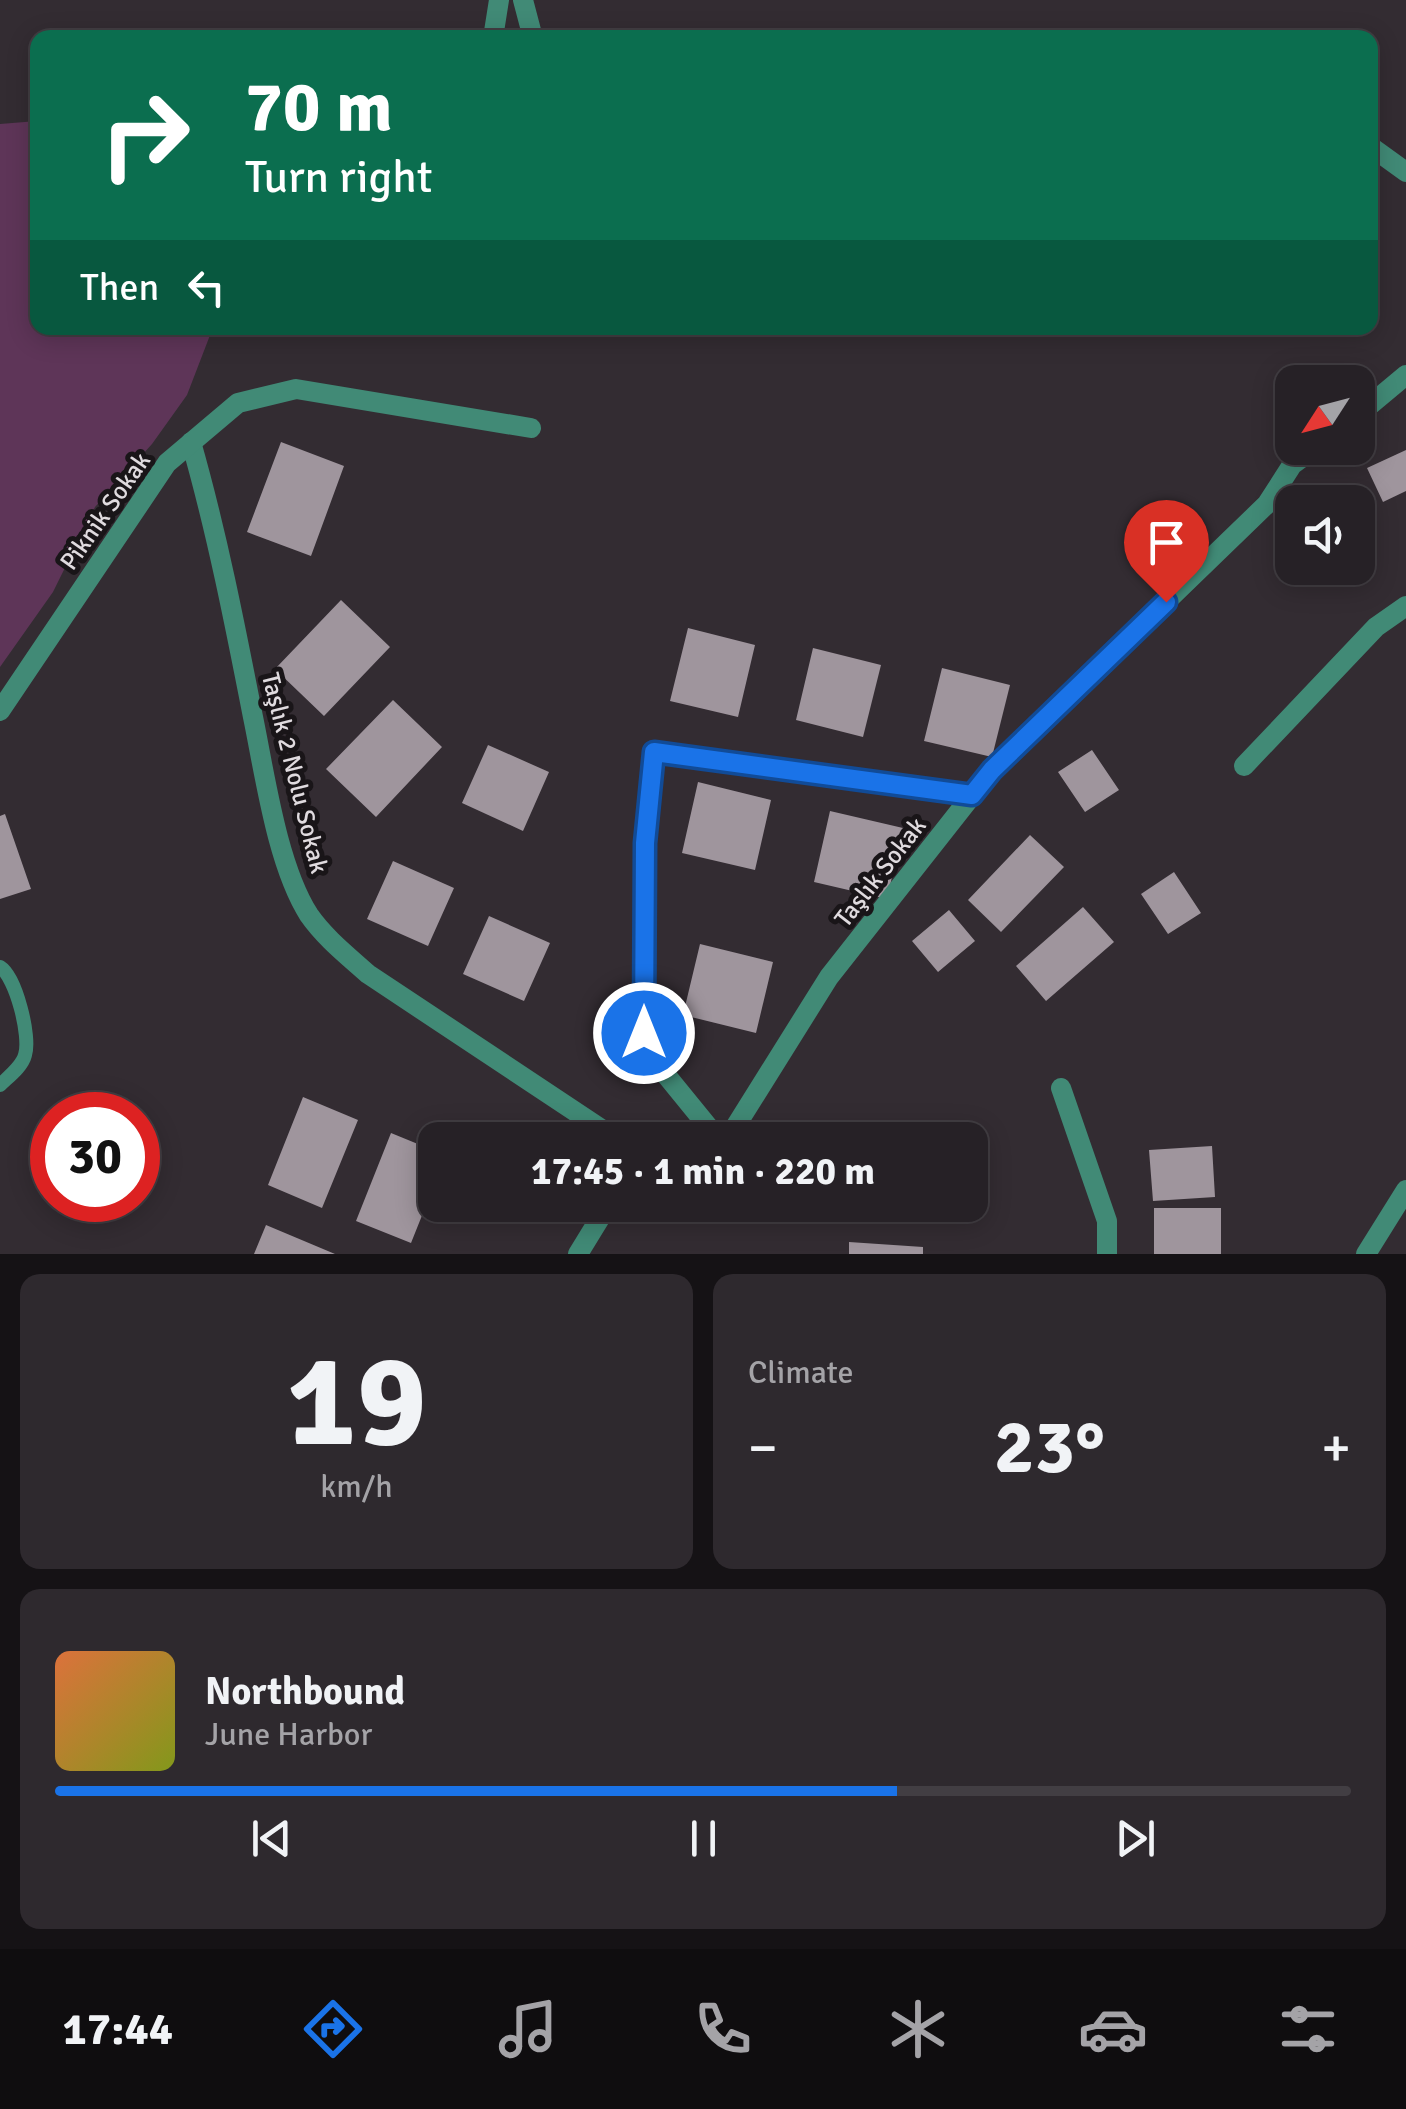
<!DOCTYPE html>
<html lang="en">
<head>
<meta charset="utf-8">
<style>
	:root { --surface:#262126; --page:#2e292e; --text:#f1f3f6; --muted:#a4a3a7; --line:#423e43; --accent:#1a73e8 }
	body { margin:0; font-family:Signika,sans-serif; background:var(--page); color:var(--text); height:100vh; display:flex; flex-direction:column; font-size:38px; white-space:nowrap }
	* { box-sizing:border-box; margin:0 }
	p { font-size:32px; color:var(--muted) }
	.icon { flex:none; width:55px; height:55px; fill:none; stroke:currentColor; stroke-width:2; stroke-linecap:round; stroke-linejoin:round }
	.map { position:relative; height:1254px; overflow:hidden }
	.drawer { display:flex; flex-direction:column; gap:20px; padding:20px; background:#151215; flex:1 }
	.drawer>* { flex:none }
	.guide { position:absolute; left:30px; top:30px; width:1348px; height:305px; border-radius:20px; box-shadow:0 5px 25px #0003,0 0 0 2px var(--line); background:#0b6e4f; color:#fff; overflow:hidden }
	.needle { width:65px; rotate:234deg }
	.buttons { position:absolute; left:1275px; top:365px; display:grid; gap:20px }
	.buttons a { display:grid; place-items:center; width:100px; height:100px; border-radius:20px; background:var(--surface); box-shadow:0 5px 25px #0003,0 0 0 2px var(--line); font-size:50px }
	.speed { position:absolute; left:30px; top:1092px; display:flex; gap:20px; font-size:50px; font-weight:700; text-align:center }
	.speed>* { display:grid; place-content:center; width:130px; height:130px; border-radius:50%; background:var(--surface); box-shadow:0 5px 25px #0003,0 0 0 2px var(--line); line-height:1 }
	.speed .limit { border:15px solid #d22; background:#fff; color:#111 }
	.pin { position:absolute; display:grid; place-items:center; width:85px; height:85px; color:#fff; margin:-102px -42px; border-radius:50% 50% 50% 0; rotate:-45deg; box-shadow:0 0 10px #0007 }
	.pin .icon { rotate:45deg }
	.me { position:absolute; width:110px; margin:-55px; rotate:0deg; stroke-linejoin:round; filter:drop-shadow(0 0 8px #0008) }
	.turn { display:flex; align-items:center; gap:35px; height:210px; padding:0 50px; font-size:45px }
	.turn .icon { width:130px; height:130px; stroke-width:2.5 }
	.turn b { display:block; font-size:70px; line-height:85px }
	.then { display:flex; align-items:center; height:95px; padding:0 50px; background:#0003; gap:20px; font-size:38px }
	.big { font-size:75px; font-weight:800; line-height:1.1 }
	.drawer .card { flex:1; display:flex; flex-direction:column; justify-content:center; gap:15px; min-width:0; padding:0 35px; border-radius:20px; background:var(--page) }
	.drawer .dial { align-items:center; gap:0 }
	.dial b { font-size:130px; line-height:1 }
	.song { display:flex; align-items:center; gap:30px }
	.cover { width:120px; height:120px; border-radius:15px; background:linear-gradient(135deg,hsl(20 70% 55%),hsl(70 70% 35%)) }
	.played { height:10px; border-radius:5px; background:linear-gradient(90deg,var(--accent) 65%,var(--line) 65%) }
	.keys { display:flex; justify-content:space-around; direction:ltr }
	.heat { display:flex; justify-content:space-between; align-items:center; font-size:55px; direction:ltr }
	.drawer .tiles { flex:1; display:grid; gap:20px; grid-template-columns:1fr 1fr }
	.card:last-child { grid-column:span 2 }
	.trip { position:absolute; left:418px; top:1122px; width:570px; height:100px; border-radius:20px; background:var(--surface); box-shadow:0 5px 25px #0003,0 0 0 2px var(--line); font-weight:800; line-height:100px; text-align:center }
	.tab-bar { display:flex; height:160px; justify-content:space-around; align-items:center; background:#0f0d0f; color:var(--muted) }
	.tab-bar .icon { width:70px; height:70px }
	.tab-bar .selected { color:var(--accent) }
	.tab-bar b { font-size:45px; color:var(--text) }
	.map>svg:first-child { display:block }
	.green { fill:#5e3558 }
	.building { fill:#9f959d }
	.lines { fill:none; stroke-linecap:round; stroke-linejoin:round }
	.service { stroke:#418a76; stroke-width:14 }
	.minor { stroke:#418a76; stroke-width:20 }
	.tertiary { stroke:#418a76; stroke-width:20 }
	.route-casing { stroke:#114b97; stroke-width:25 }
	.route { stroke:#1a73e8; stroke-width:18 }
	.labels { text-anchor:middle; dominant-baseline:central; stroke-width:10; stroke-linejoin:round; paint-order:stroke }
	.street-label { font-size:25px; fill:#e0dbdf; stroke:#191518 }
</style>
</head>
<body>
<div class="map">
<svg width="1406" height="1254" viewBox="0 0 1406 1254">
	<rect width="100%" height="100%" fill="#332c32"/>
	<!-- green -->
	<path class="green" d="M37,121L38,328H212V330L187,395L152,444L95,507L53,592L0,667V124Z"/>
	<!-- building -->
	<path class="building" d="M281,442L344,466L311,556L247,532Z
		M1406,450V491L1383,502L1367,468Z
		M341,600L390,647L324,716L275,669Z
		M688,628L755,645L738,717L670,701Z
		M813,648L881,665L863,737L796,720Z
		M942,668L1010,685L992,757L924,741Z
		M393,700L442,747L376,817L326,769Z
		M488,745L549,772L523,831L462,803Z
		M1092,750L1119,790L1085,812L1058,772Z
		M698,782L771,800L755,870L682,853Z
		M830,811L903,828L887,899L814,882Z
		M5,814L31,889L0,899V816Z
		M1030,835L1064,867L1001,932L968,900Z
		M393,861L454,888L428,946L367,919Z
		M1174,872L1201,913L1168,934L1141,894Z
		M1083,907L1114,942L1046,1001L1016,966Z
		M949,910L975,941L938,972L912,941Z
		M489,916L550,943L524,1001L463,974Z
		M700,944L773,962L756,1033L683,1015Z
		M303,1097L358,1120L322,1208L268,1185Z
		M391,1133L435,1151V1183L411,1243L356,1221Z
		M1212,1146L1215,1197L1153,1201L1149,1150Z
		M1154,1208H1221V1254H1154Z
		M266,1225L335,1254H254Z
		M849,1242L923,1247V1254H849Z"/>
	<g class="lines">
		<!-- service -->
		<path class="service" d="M0,967C16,977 31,1037 25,1055C22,1067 8,1077 0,1085"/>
		<!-- minor -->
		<path class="minor" d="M523,0L533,38
			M493,38L499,0
			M1370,146L1406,172
			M1358,415L1406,375
			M191,442C217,533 235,625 253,717C265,775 277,865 309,915C325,938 348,956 368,974L618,1140
			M1244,766L1376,627L1406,606
			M1061,1088L1107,1221V1254
			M719,1140L653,1059L644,1033L645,843L654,751L972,795
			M727,1140L829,977L992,770L1267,504L1292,465L1315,448
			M578,1254L608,1205
			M1366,1254L1406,1190"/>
		<!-- tertiary -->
		<path class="tertiary" d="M0,711L167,463L238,403L296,389L531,428"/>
	</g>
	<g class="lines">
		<!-- route casing -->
		<g class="route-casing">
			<path id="route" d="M644,1033L645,843L654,752L972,795L992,770L1166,602"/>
		</g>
		<!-- route -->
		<use href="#route" class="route"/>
	</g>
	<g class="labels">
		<!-- street labels -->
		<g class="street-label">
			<text transform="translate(105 511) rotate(-55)">Piknik Sokak</text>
			<text transform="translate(295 773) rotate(76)">Taşlık 2 Nolu Sokak</text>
			<text transform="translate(880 872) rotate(-52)">Taşlık Sokak</text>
		</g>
	</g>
</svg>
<div class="buttons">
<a><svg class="needle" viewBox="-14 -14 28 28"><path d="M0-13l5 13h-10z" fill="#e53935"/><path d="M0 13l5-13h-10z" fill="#a4a3a7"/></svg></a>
<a><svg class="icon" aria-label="sound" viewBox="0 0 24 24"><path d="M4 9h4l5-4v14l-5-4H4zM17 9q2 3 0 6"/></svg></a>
</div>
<div class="speed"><div class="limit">30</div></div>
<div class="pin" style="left:1166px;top:602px;background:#d93025"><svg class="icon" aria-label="arrive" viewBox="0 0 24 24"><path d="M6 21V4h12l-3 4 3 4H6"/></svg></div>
<svg class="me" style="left:644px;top:1033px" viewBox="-20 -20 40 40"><circle r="17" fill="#1a73e8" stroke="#fff" stroke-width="3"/><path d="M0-11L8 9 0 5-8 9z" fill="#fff"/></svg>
<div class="trip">17:45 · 1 min · 220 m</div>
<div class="guide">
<div class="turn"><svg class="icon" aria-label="right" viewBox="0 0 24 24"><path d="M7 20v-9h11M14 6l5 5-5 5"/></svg><div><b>70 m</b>Turn right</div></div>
<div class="then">Then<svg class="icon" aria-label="left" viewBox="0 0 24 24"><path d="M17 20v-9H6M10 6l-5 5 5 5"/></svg></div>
</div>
</div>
<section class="drawer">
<div class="tiles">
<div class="card dial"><b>19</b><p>km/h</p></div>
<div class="card"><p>Climate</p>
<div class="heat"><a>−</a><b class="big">23°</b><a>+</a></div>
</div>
<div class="card">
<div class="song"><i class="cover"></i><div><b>Northbound</b><p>June Harbor</p></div></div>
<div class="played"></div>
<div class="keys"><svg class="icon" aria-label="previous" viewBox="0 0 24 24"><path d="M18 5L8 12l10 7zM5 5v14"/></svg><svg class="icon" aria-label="pause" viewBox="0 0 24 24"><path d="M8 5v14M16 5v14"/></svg><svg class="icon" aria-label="next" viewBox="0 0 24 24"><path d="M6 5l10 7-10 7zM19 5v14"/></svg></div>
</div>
</div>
</section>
<nav class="tab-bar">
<b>17:44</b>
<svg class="icon selected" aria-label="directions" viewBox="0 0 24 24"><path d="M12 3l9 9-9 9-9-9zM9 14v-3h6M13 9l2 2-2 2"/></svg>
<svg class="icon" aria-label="music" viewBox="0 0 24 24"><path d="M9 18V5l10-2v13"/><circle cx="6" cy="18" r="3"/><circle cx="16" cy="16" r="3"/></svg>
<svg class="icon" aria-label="phone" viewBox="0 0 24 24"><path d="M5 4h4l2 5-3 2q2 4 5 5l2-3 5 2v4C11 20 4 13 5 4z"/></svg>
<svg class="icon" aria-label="climate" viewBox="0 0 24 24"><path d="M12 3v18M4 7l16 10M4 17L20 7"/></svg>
<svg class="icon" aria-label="car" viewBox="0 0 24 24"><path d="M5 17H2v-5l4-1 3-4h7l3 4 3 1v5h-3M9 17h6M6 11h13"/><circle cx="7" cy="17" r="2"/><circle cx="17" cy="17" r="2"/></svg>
<svg class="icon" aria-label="filters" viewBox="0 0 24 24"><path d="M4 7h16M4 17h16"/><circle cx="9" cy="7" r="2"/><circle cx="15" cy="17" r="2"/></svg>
</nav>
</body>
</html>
